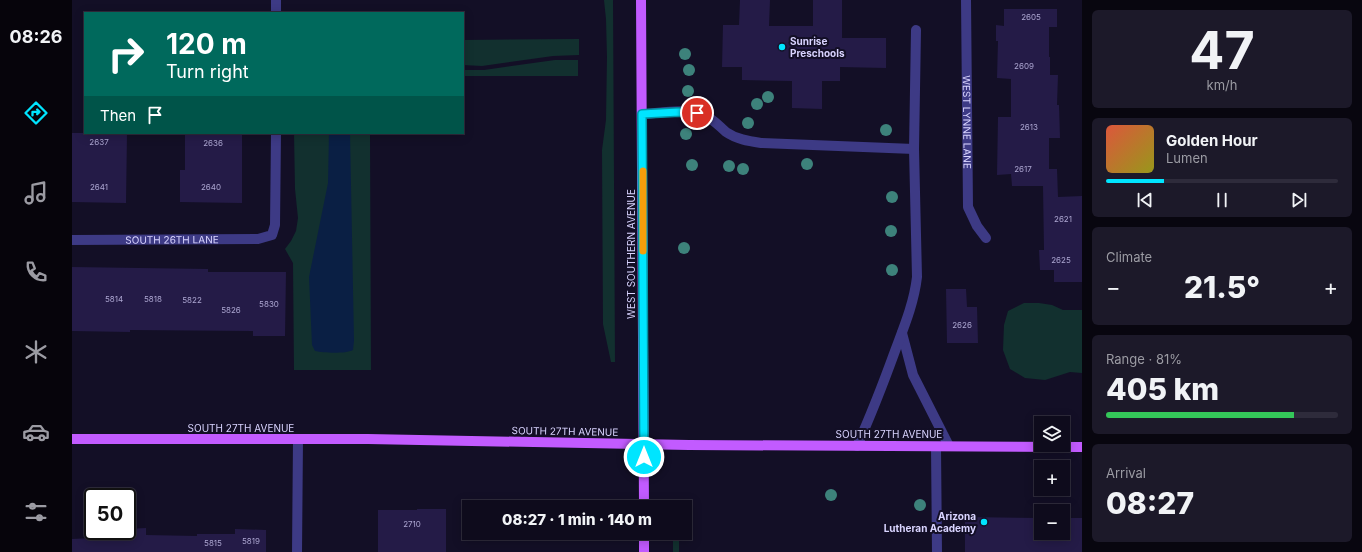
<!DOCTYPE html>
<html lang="en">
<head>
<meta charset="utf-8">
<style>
	:root { --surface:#0e0b1c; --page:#1c1929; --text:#f1f3f6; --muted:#9b9ba3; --line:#2e2b3b; --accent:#00e5ff }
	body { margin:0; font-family:Inter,sans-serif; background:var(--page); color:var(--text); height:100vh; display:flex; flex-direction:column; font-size:15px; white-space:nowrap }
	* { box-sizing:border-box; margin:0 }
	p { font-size:13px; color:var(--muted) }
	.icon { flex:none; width:22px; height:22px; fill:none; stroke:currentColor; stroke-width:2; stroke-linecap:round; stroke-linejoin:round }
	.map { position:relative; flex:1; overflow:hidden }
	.sheet { display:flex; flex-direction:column; gap:10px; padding:10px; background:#08060f; width:280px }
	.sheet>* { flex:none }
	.banner { position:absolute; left:12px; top:12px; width:380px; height:122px; border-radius:0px; box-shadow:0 2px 10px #0003,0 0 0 1px var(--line); background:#00695c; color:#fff; overflow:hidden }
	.fabs { position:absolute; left:962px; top:416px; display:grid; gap:8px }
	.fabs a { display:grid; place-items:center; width:36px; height:36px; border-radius:0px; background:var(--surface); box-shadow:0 2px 10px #0003,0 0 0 1px var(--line); font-size:20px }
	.speed { position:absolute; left:12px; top:488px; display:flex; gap:8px; font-size:20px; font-weight:700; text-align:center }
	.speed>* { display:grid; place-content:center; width:52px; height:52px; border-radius:50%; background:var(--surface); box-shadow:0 2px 10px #0003,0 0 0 1px var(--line); line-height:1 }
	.speed .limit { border:2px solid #111; border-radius:6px; background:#fff; color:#111 }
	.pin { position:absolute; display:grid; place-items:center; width:34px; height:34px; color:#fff; margin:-17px; border:2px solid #fff; border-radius:50%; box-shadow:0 1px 4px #0007 }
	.me { position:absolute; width:44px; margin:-22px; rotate:0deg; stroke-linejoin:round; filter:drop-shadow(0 0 3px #0008) }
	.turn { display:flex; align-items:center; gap:14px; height:84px; padding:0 16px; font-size:18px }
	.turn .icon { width:52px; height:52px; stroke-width:2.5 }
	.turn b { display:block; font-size:28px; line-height:34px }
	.then { display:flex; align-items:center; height:38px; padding:0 16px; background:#0003; gap:8px; font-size:15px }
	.big { font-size:30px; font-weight:800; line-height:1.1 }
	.sheet .widget { flex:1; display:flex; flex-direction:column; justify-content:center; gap:6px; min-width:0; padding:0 14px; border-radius:6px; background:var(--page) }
	.sheet .dial { align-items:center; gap:0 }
	.dial b { font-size:52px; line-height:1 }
	.song { display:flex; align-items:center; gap:12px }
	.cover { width:48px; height:48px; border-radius:6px; background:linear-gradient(135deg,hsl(10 70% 55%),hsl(60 70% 35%)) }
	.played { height:4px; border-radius:2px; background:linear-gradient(90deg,var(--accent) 25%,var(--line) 25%) }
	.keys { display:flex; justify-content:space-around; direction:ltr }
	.heat { display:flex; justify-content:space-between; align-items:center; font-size:22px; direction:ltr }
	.charge { height:6px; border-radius:3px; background:linear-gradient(90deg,#34c759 81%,var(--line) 0) }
	.trip { position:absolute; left:390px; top:500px; width:230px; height:40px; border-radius:0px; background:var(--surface); box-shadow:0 2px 10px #0003,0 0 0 1px var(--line); font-weight:800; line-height:40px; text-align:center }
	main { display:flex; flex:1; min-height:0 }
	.menu { display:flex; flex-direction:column; width:72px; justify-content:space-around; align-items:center; background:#06040b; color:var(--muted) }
	.menu .icon { width:28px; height:28px }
	.menu .on { color:var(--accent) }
	.menu b { font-size:18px; color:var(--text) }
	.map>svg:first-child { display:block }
	.green { fill:#12302f }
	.water { fill:#0a1f44 }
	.building { fill:#241b47 }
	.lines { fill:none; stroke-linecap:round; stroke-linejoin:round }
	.minor { stroke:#3d3a85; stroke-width:10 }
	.major { stroke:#c25bff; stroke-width:10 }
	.tree { fill:#3d827b }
	.route-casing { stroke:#0095a6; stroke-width:10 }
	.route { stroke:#00e5ff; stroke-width:7 }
	.slow { stroke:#f59e0b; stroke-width:7 }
	.poi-dot { fill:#00e5ff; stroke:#130f26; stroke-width:1.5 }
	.labels { text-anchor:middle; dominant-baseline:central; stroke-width:4; stroke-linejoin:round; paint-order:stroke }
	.number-label { font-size:8px; fill:#aca6d1 }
	.poi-label { font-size:10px; font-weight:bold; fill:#d9d4ff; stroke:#130f26; text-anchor:start }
	.street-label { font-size:10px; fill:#d9d4ff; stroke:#130f26 }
</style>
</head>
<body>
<main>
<nav class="menu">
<b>08:26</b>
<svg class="icon on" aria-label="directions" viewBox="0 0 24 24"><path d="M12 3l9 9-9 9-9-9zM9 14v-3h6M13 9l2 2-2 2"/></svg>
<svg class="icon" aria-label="music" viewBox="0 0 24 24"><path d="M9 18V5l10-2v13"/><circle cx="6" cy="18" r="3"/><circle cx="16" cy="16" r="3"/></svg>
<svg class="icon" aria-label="phone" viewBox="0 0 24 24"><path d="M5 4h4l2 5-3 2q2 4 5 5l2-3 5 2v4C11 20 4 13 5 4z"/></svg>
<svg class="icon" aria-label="climate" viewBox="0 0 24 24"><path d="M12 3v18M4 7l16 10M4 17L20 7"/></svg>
<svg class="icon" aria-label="car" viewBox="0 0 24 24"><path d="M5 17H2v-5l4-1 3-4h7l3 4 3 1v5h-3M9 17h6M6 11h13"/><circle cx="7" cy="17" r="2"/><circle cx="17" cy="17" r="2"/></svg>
<svg class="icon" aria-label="filters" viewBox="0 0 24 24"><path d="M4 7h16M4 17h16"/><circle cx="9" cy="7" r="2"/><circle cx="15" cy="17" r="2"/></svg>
</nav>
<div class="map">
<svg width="1010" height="552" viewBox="0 0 1010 552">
	<rect width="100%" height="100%" fill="#130f26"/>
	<!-- green -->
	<path class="green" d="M532,0H541L543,362H539L531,324L530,150L534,120L535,57L534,19Z
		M507,39V55L481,56L410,66L391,65V40Z
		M483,60H506V76H391V70H412Z
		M222,133H298L299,370H222L221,263L213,249L219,241L224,231L226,218L223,189Z
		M952,303H967L980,305L991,310H1010V373L998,372L973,380L953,378L938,369L931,350L932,325L936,311Z
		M601,533H607V552H601Z"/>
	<!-- water -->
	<path class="water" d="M257,133H278L282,341L281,350C273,354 252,353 243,351L240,345L237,277L256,183Z"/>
	<!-- building -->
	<path class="building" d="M668,0H698L697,26H741V0H770V38H814V68L768,67V81H750V109L720,108V81L670,80V67H650L651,25H667Z
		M932,9H985V27H977V57H978V75H986L985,105H987L988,138H977V169H985L986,197L1010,196V282H982V270H968L967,250H972L971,186H940L939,174L925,175L926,117H939V79L925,78L926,41H924V25L932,26Z
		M0,133H55L54,203L0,202Z
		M113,133H170V203L108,202V170H113Z
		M0,267L136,269V272H214L213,336H181V331L58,330V332L0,331Z
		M874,289H894L895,307H905L906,343H875Z
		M345,509H374V552H306V510H345Z
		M893,517L969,518V533H991V518H1010V552H893Z
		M74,528V535L125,536V534H163V529L194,530V552H0V539L41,537V531H55V529Z"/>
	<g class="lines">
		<!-- minor -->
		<g class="minor">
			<path d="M204,0V13"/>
			<path id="s1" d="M894,0L896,207L905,226L914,238"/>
			<path d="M570,114C588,113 615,108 632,115C640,118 647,126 654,132C664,139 676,141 689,143L842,149"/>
			<path id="s2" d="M0,240L186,239L200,235L203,225L204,133"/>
			<path d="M830,333L841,375L877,446"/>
			<path d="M785,446C799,415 811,384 823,351C832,327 842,303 845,277L842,149L844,30"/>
			<path d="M864,447L865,552"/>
			<path d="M225,552L226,440"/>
		</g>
		<!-- major -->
		<path class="major" d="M569,0L572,507
			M0,439H296L617,445L1010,447
			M572,533V552"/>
	</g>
	<!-- trees -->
	<g class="tree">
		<circle cx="613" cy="54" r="6"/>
		<circle cx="617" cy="70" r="6"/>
		<circle cx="616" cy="91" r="6"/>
		<circle cx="696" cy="97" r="6"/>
		<circle cx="685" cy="104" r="6"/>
		<circle cx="676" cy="123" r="6"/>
		<circle cx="814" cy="130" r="6"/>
		<circle cx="614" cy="134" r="6"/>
		<circle cx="735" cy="164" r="6"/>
		<circle cx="620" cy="165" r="6"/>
		<circle cx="657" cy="166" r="6"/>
		<circle cx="671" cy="169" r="6"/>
		<circle cx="820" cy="197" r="6"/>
		<circle cx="819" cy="231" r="6"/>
		<circle cx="612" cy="248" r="6"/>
		<circle cx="820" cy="270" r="6"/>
		<circle cx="759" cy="495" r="6"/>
		<circle cx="848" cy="505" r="6"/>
	</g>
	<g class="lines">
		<!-- route casing -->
		<g class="route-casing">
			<path id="route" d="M572,457L570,114L607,112L625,113"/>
		</g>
		<!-- route -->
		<use href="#route" class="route"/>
		<!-- slow -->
		<path class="slow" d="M571,171V251"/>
	</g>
	<!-- markers -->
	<g class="poi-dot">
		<circle cx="710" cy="47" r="4"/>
		<circle cx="912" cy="522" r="4"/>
	</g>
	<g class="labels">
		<!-- number labels -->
		<g class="number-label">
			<text x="959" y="17">2605</text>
			<text x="952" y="66">2609</text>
			<text x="957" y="127">2613</text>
			<text x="27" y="142">2637</text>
			<text x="141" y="143">2636</text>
			<text x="951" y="169">2617</text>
			<text x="27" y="187">2641</text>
			<text x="139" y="187">2640</text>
			<text x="991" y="219">2621</text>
			<text x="989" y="260">2625</text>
			<text x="42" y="299">5814</text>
			<text x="81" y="299">5818</text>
			<text x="120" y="300">5822</text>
			<text x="197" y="304">5830</text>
			<text x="159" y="310">5826</text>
			<text x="890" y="325">2626</text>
			<text x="340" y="524">2710</text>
			<text x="179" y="541">5819</text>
			<text x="141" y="543">5815</text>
		</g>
		<!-- poi labels -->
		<g class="poi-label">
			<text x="718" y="41">Sunrise<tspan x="718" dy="12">Preschools</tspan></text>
			<text x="904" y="516" text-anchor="end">Arizona<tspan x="904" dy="12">Lutheran Academy</tspan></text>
		</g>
		<!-- street labels -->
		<g class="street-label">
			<text stroke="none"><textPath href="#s1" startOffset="122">WEST LYNNE LANE</textPath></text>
			<text stroke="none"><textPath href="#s2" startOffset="100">SOUTH 26TH LANE</textPath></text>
			<text transform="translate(559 254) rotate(-90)">WEST SOUTHERN AVENUE</text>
			<text x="169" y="428">SOUTH 27TH AVENUE</text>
			<text transform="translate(493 431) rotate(1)">SOUTH 27TH AVENUE</text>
			<text x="817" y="434">SOUTH 27TH AVENUE</text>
		</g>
	</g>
</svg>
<div class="fabs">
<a><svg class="icon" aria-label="layers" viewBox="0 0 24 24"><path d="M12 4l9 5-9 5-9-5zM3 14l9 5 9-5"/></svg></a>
<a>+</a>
<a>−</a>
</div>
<div class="speed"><div class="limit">50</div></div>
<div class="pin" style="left:625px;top:113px;background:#d93025"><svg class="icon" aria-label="arrive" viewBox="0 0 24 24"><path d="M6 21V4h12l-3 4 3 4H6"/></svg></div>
<svg class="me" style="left:572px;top:457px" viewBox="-20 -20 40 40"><circle r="17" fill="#00e5ff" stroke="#fff" stroke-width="3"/><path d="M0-11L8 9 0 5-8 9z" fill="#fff"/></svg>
<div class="trip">08:27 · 1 min · 140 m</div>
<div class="banner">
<div class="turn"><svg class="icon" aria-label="right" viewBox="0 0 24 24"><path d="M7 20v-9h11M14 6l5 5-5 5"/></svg><div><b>120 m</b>Turn right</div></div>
<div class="then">Then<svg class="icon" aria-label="arrive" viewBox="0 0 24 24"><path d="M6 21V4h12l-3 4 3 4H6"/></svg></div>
</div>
</div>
<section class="sheet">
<div class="widget dial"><b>47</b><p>km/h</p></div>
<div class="widget">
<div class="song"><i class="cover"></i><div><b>Golden Hour</b><p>Lumen</p></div></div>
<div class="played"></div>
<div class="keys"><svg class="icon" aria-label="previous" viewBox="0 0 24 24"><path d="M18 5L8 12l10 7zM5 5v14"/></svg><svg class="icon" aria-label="pause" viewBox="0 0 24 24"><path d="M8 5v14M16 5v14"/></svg><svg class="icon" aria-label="next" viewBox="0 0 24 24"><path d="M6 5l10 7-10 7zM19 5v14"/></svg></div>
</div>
<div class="widget"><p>Climate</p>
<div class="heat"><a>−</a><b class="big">21.5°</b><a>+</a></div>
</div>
<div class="widget"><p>Range · 81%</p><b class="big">405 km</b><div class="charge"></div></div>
<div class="widget"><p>Arrival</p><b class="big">08:27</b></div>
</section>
</main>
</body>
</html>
